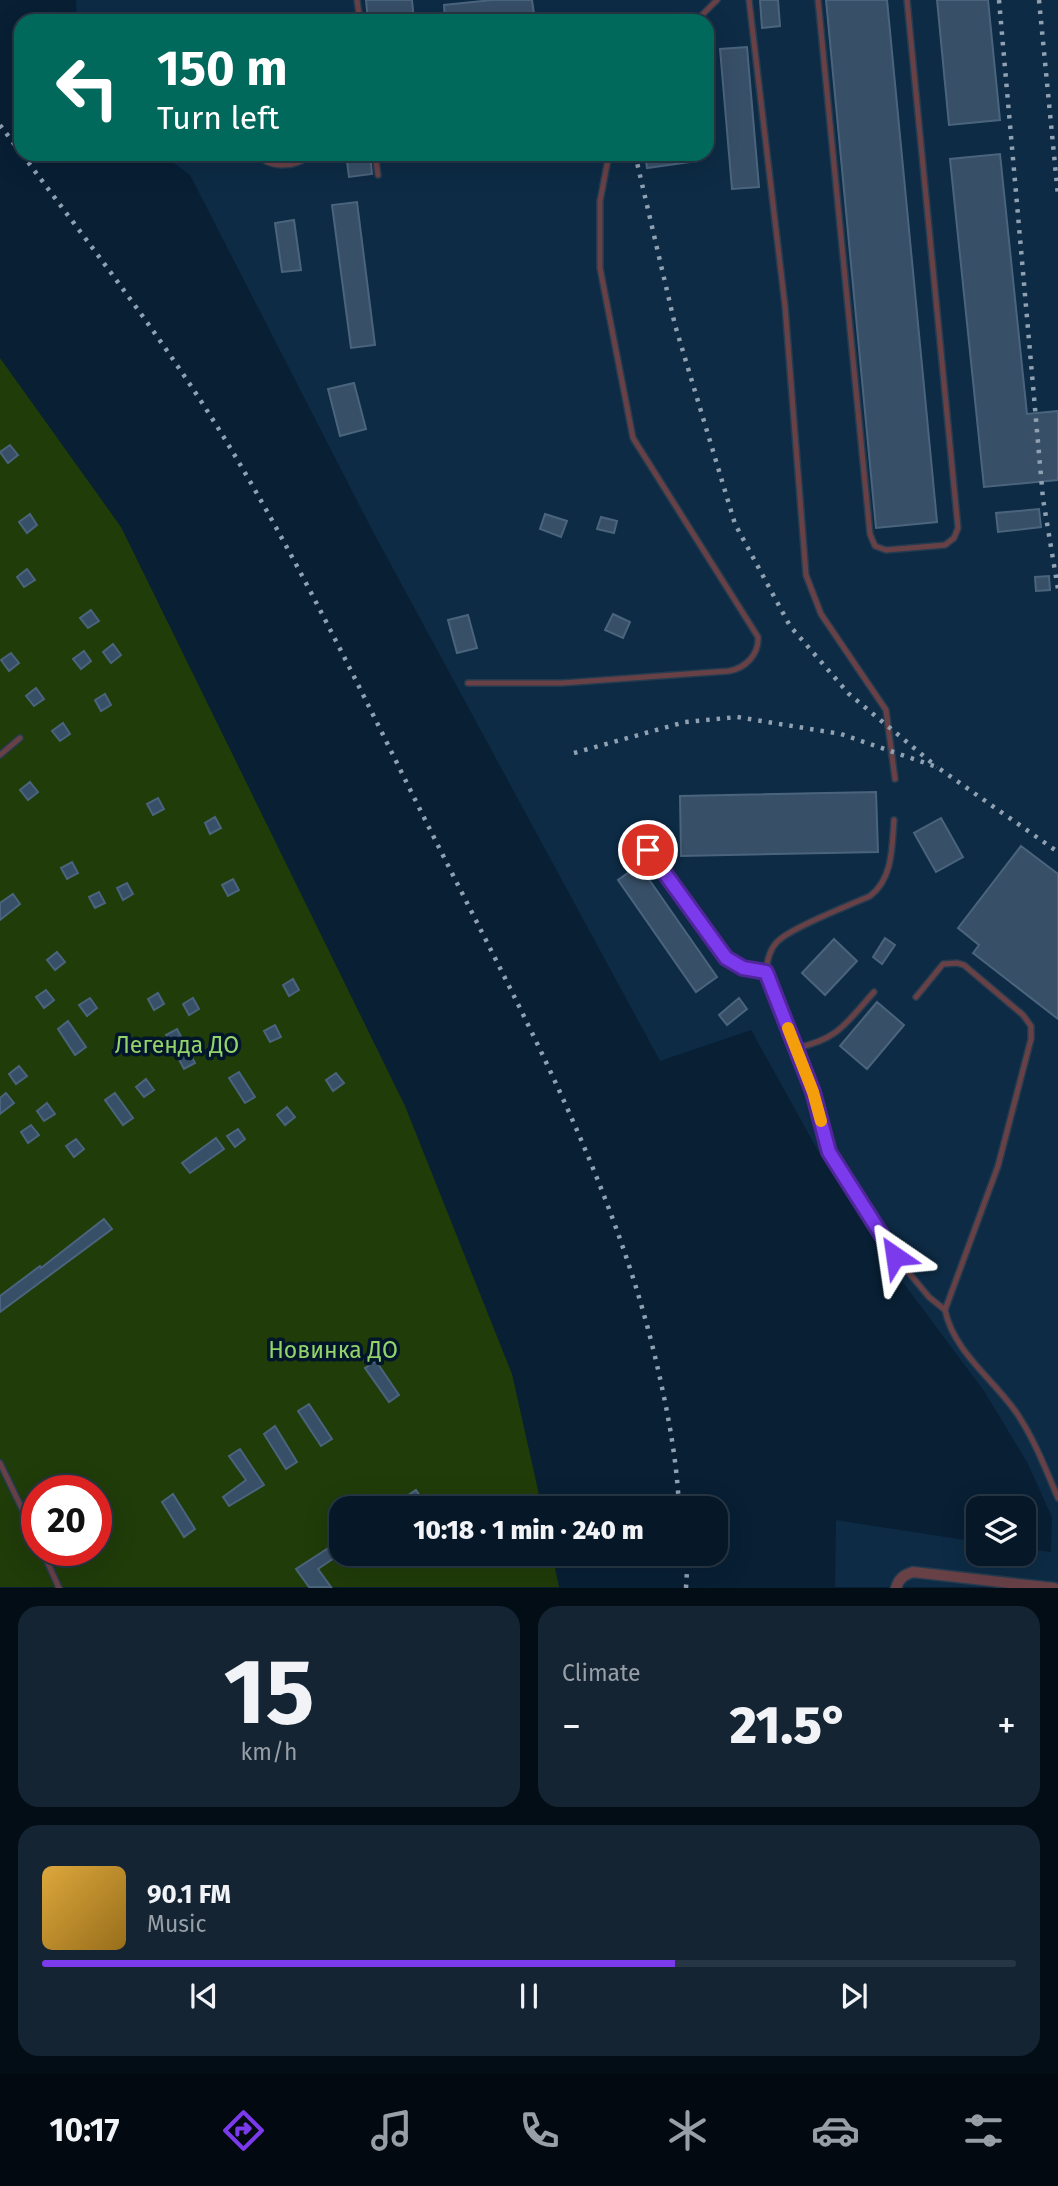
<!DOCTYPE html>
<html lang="en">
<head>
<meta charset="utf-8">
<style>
	:root { --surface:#061727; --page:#142433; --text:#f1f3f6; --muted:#989fa7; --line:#273644; --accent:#7c3aed }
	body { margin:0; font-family:"Fira Sans",sans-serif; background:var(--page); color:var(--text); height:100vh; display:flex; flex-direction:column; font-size:26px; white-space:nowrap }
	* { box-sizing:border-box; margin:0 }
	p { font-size:23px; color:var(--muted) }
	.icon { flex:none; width:38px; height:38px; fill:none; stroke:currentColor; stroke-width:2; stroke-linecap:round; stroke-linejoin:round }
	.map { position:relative; height:1588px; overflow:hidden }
	.sheet { display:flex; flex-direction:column; gap:18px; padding:18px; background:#030d15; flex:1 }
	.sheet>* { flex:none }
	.hud { position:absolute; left:14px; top:14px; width:700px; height:147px; border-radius:21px; box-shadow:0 7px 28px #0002,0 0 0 2px var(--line); background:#00695c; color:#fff; overflow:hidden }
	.buttons { position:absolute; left:966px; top:1496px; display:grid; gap:14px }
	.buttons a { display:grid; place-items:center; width:70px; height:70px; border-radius:14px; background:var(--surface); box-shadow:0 7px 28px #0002,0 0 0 2px var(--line); font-size:35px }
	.speed { position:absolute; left:21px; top:1475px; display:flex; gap:14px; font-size:35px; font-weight:700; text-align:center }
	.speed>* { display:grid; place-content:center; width:91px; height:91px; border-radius:50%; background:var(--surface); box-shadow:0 7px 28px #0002,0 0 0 2px var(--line); line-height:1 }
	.speed .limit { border:10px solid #d22; background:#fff; color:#111 }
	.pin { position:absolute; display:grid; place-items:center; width:60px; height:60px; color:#fff; margin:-30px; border:4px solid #fff; border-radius:50%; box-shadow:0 2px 7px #0007 }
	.me { position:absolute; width:77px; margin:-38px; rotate:328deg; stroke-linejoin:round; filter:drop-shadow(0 0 5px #0008) }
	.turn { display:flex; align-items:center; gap:24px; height:147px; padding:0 28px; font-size:32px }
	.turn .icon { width:91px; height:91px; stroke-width:2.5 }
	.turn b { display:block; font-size:49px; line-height:60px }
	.big { font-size:52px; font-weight:800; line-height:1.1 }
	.sheet .tile { flex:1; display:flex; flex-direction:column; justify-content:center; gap:10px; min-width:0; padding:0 24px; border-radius:21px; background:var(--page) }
	.sheet .dial { align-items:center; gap:0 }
	.dial b { font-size:91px; line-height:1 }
	.song { display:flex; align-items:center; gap:21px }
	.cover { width:84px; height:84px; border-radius:10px; background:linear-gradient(135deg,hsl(40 70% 55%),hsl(40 70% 35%)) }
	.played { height:7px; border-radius:4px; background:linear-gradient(90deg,var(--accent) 65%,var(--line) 65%) }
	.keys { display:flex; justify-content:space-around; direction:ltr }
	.heat { display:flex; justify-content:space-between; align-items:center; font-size:38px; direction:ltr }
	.sheet .tiles { flex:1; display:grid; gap:18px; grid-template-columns:1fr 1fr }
	.tile:last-child { grid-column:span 2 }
	.trip { position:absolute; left:329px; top:1496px; width:399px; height:70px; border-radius:21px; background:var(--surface); box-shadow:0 7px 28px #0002,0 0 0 2px var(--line); font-weight:800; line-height:70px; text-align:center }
	.menu { display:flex; height:112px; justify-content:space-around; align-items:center; background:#020910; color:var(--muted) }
	.menu .icon { width:49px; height:49px }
	.menu .on { color:var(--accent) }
	.menu b { font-size:32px; color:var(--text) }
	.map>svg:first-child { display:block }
	.built { fill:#0d2b45 }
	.green { fill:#203c09; fill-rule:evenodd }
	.building { fill:#374f67; stroke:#4b647d; stroke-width:2 }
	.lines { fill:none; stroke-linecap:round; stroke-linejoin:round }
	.service-casing { stroke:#253b4f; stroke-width:8 }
	.minor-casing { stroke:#253b4f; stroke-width:13 }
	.service { stroke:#684147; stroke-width:5 }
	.minor { stroke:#684147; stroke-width:10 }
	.rail { stroke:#90a1b2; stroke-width:4.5; stroke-dasharray:3.5 7; stroke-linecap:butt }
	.route-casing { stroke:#51269a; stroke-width:18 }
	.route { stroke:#7c3aed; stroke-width:12 }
	.slow { stroke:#f59e0b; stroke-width:12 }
	.labels { text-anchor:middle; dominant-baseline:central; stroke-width:7; stroke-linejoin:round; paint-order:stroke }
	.park-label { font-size:23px; fill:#94d36a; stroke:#01162a }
</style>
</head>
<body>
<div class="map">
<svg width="1058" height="1588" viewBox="0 0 1058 1588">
	<rect width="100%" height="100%" fill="#081f34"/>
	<!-- built -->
	<path class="built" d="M76,0H1058V1587H835L836,1520L978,1542V1554H1024V1549L1051,1552L1052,1517L1027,1462L984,1391L887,1261L822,1158L751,1030L660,1061L371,528L190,175L162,154H707V21H77Z"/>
	<!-- green -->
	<path class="green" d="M0,358L121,527L405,1106L512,1374L542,1508H341V1554H552L559,1587H0ZM37,1491H96V1550H37Z"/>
	<!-- building -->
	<path class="building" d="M366,0H412L414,21H368Z
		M492,0H532L535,21H445L444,5Z
		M760,0H778L780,26L762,28Z
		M826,0H887L937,522L876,528Z
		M937,0H988L1000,120L949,125Z
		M747,47L759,187L732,189L720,49Z
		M346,154H370L372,174L349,177Z
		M645,154H698V161L647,168Z
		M1000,154L1027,414L1058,411V480L984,487L950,159Z
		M357,202L375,345L351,348L332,205Z
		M294,220L301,270L282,272L275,223Z
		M354,383L366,429L340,436L328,389Z
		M10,445L18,455L8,463L0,452Z
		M1039,509L1041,527L998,532L996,513Z
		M30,514L37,525L27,533L19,522Z
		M545,514L567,521L561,537L540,529Z
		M601,517L617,521L614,533L597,529Z
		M27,569L35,580L24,587L17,577Z
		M1049,576L1050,590L1036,591L1035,577Z
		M91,610L99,621L88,628L80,618Z
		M613,614L630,622L623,638L605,630Z
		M468,615L477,648L457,653L448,620Z
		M113,644L121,655L111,663L103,652Z
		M84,651L91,661L81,669L73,659Z
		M11,653L19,663L9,671L1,660Z
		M36,688L44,699L34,706L26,696Z
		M105,694L111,705L101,711L95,700Z
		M63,723L70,734L60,741L52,731Z
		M30,782L38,792L28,800L20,790Z
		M876,792L878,852L681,856L680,796Z
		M158,798L164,809L153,815L147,804Z
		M215,817L221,828L210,834L205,823Z
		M941,818L963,857L936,872L914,833Z
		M1021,846L1058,874V1019L973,953L979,945L958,928Z
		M72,862L78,873L67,879L61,868Z
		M639,865L717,977L696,992L618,880Z
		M233,879L239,890L228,896L222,885Z
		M127,883L133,894L123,900L117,888Z
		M99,892L105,903L95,908L89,897Z
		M13,894L20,904L0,920V903Z
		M885,938L895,945L882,964L873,957Z
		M834,939L857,961L825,995L802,973Z
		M57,952L65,962L55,970L47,960Z
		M293,979L299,990L289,996L283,985Z
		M46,990L54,1000L44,1008L36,997Z
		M158,993L164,1004L154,1010L148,999Z
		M90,998L97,1008L87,1016L79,1005Z
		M193,998L199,1009L189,1015L183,1004Z
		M739,998L747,1009L727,1025L719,1015Z
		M877,1002L904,1025L867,1069L840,1046Z
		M68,1021L86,1047L75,1055L58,1029Z
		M275,1025L281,1037L270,1042L264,1031Z
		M177,1029L195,1063L184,1069L166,1035Z
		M19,1066L27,1076L16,1084L9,1074Z
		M239,1072L255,1097L245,1103L229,1078Z
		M336,1073L344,1083L333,1091L326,1080Z
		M146,1079L154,1090L144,1097L136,1087Z
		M6,1093L14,1103L0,1114V1098Z
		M115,1093L133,1118L123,1125L105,1100Z
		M47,1103L55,1114L44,1121L37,1111Z
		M287,1107L295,1117L285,1125L277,1115Z
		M31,1125L39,1135L28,1143L21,1132Z
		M238,1129L245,1139L235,1147L227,1136Z
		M216,1138L224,1149L190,1173L182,1163Z
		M76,1139L84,1149L74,1157L66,1146Z
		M104,1219L112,1229L0,1312V1296L40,1266L41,1268Z
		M376,1361L399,1395L389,1402L365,1368Z
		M309,1404L332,1439L321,1446L298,1411Z
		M275,1426L297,1462L286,1469L264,1434Z
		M240,1449L264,1485L229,1506L223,1497L246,1480L229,1456Z
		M416,1490L422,1499L409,1508H389Z
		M173,1494L195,1529L184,1537L162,1502Z
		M333,1545L340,1554L318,1569L331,1587H309L296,1569Z"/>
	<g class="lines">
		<!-- service casing -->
		<g class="service-casing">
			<path id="service" d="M357,0L360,21
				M749,0L785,306L806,575L821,614L886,710L895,779
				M818,0L870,534L875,546L886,550L945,545L954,538L958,528L907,0
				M696,21L717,0
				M258,154C268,169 298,168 310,154
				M375,154L378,175
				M441,154L452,159L499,154
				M468,683H562L729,671C746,668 759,654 758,637L633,438L600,268V201L609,154
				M0,755L20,738
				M894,820C892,846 893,879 870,896C850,905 790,928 777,942C769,950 767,961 766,972L813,1092L829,1152L895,1256L929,1297L945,1310
				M648,851L726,958C738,968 750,972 766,972
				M916,997L943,964L957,963L964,965L1023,1015L1031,1026V1039L998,1166L945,1310C954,1353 995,1380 1018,1415C1035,1441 1046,1470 1058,1498
				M796,1048C839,1039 846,1023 874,992
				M0,1463L37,1540
				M42,1550L59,1588"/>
		</g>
		<!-- minor casing -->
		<g class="minor-casing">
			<path id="minor" d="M896,1588C899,1578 904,1575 913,1572L1054,1588"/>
		</g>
		<!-- service -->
		<use href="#service" class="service"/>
		<!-- minor -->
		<use href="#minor" class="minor"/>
		<!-- rail -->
		<path class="rail" d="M999,0L1043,499L1058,589
			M1039,0L1058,196
			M0,125L21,153
			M22,154C98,256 177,356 241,466C321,602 387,746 459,887C537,1041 618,1196 657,1365C668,1413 677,1460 679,1508
			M635,154L675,325L735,524L790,626L849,694L937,767
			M574,753L685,722L737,717L841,734L937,767L1058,852
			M686,1588L688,1554"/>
	</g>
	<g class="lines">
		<!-- route casing -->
		<g class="route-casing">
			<path id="route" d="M648,850L726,958L743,968L766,972L813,1092L829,1152L895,1256"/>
		</g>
		<!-- route -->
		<use href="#route" class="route"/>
		<!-- slow -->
		<path class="slow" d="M788,1028L813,1092L821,1121"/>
	</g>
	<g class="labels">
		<!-- park labels -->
		<g class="park-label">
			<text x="177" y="1045">Легенда ДО</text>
			<text x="333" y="1350">Новинка ДО</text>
		</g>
	</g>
</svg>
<div class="buttons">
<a><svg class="icon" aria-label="layers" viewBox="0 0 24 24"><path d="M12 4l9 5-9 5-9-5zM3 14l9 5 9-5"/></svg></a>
</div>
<div class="speed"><div class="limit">20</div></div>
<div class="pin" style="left:648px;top:850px;background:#d93025"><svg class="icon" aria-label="arrive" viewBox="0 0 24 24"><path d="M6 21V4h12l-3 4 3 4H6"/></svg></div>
<svg class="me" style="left:895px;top:1256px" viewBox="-20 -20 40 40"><path d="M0-17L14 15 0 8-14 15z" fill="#7c3aed" stroke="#fff" stroke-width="4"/></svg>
<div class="trip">10:18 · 1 min · 240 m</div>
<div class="hud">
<div class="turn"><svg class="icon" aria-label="left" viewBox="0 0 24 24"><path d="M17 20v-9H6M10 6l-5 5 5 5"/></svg><div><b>150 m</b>Turn left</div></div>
</div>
</div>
<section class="sheet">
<div class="tiles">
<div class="tile dial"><b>15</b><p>km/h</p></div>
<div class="tile"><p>Climate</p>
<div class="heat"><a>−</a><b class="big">21.5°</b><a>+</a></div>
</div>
<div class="tile">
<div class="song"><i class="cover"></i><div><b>90.1 FM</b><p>Music</p></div></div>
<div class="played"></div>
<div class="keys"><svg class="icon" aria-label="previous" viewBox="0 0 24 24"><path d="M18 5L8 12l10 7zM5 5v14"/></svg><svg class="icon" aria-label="pause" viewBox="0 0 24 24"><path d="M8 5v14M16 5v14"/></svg><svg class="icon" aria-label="next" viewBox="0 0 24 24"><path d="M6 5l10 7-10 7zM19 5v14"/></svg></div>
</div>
</div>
</section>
<nav class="menu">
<b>10:17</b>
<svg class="icon on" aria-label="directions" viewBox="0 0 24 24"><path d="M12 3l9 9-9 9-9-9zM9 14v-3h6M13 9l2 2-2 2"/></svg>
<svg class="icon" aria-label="music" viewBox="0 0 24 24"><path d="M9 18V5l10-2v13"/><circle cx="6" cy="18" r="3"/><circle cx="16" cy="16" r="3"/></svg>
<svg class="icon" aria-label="phone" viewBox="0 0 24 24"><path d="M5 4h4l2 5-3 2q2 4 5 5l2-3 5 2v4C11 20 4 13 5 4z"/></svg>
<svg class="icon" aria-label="climate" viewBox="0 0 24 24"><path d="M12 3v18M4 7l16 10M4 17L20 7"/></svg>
<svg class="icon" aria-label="car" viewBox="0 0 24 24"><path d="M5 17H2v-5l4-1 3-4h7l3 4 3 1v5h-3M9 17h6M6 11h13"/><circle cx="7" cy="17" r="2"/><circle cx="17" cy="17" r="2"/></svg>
<svg class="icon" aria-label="filters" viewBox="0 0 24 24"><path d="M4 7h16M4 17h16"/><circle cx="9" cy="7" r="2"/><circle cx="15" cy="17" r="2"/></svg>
</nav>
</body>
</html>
